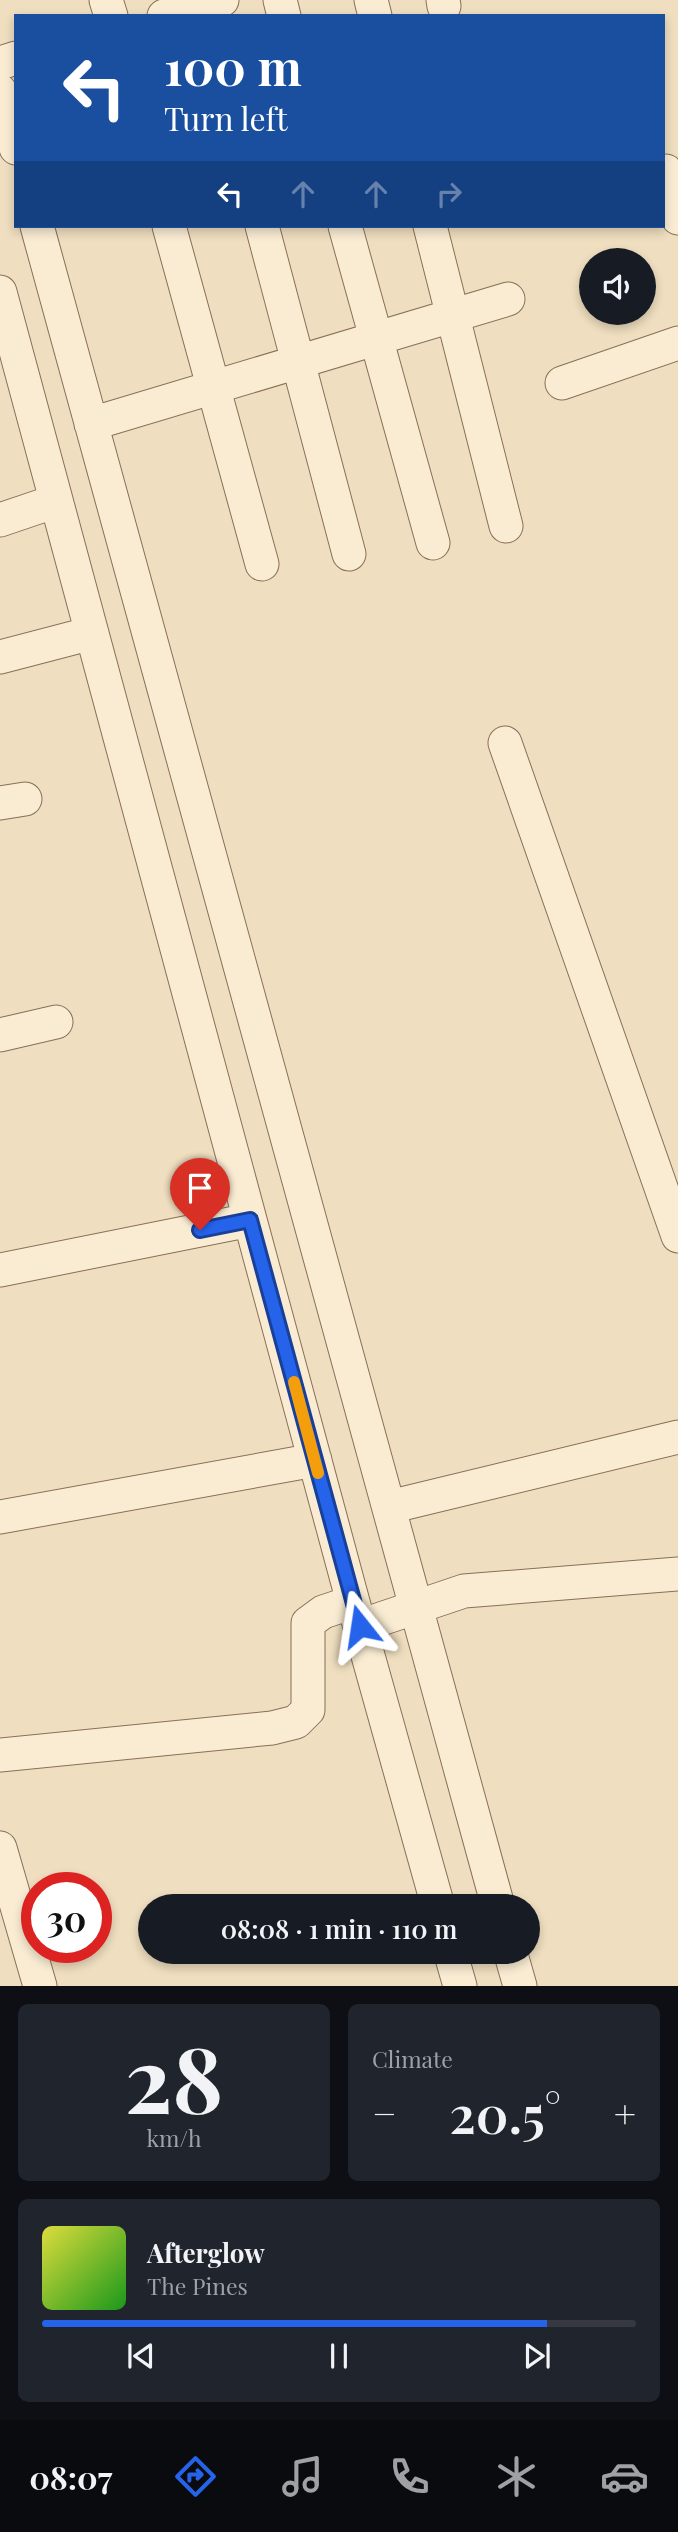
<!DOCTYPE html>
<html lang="en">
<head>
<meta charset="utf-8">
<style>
	:root { --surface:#171b24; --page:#20242c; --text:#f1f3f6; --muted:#9ea1a6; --line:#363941; --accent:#2563eb }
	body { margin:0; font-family:"Playfair Display",serif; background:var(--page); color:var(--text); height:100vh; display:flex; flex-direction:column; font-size:26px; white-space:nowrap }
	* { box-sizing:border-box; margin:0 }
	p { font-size:23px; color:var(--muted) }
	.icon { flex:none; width:38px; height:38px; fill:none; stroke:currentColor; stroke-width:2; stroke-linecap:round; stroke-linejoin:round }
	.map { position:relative; height:1986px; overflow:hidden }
	.side { display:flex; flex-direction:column; gap:18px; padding:18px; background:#0d0f14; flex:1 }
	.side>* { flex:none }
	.guide { position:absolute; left:14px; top:14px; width:651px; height:214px; border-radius:0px; box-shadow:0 4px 10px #0003; background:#1a4fa0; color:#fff; overflow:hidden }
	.tools { position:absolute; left:579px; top:248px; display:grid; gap:14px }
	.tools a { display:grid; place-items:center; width:77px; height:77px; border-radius:50%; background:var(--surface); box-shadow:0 4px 10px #0003; font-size:35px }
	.speed { position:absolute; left:21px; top:1872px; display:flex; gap:14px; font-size:35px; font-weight:700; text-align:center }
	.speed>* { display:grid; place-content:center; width:91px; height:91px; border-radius:50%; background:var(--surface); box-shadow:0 4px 10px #0003; line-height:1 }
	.speed .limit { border:10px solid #d22; background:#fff; color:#111 }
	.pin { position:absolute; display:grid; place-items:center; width:60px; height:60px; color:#fff; margin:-72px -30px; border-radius:50% 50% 50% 0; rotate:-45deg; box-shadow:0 0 7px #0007 }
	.pin .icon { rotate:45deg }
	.me { position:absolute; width:77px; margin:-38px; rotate:345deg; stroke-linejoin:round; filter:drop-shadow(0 0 5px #0008) }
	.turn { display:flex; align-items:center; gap:24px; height:147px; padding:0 35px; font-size:32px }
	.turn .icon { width:91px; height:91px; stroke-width:2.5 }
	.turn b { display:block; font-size:49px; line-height:60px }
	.lanes { display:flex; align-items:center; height:66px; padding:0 35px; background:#0003; justify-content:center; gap:35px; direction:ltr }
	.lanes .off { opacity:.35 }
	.big { font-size:52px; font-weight:600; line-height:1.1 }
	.side .widget { flex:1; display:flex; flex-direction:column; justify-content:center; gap:10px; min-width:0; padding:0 24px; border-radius:10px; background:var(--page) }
	.side .dial { align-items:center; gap:0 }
	.dial b { font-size:91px; line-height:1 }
	.song { display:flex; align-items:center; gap:21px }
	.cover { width:84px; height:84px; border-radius:10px; background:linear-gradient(135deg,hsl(60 70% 55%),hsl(120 70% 35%)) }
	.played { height:7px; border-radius:4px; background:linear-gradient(90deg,var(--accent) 85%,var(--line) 85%) }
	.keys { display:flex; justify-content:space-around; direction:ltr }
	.heat { display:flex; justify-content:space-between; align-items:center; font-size:38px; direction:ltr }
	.side .tiles { flex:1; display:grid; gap:18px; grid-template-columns:1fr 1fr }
	.widget:last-child { grid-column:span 2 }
	.trip { position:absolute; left:138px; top:1894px; width:402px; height:70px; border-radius:35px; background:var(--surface); box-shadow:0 4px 10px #0003; font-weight:600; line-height:70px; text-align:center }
	.tab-bar { display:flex; height:112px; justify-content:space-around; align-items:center; background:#090b0e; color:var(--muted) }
	.tab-bar .icon { width:49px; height:49px }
	.tab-bar .active { color:var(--accent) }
	.tab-bar b { font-size:32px; color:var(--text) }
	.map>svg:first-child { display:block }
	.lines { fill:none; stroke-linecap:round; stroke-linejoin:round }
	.minor-casing { stroke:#896f57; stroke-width:35 }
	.minor { stroke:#faecd3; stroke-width:33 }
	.route-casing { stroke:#184099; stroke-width:18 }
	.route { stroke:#2563eb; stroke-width:12 }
	.slow { stroke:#f59e0b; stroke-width:12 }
</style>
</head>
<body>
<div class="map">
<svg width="678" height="1986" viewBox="0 0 678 1986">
	<rect width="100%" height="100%" fill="#efdebf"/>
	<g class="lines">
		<!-- minor casing -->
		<g class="minor-casing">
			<path id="minor" d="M106,0L111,16
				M280,0L284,16
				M371,0L375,16
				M443,0L444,6
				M164,16L222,0
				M0,63L16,58
				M0,91L16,148
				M666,171L678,218
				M37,226L498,1906
				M169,226L262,564
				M262,226L349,554
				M345,226L433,543
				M430,226L506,526
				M0,292L353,1602L438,1906
				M562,383L678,343
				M91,424L508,299
				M0,520L56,501
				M0,657L92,633
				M505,743L678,1236
				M0,803L25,799
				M0,1035L56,1022
				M0,1270L250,1220
				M389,1507L678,1437
				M0,1517L315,1460
				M360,1626L464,1591L678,1574
				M0,1755L272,1728L296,1722L308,1710V1623L323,1612L353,1602
				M0,1848L40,1986
				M450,1951L460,1986
				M510,1951L520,1986"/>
		</g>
		<!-- minor -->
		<use href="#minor" class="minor"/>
	</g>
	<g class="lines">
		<!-- route casing -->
		<g class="route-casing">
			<path id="route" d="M200,1230L250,1220L360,1626"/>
		</g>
		<!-- route -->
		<use href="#route" class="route"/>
		<!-- slow -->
		<path class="slow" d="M294,1382L318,1473"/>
	</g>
</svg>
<div class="tools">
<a><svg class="icon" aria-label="sound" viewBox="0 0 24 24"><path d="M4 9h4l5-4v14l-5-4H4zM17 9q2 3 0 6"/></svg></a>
</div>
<div class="speed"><div class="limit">30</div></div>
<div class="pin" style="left:200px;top:1230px;background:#d93025"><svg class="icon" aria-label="arrive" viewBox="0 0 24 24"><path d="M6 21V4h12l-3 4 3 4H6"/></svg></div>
<svg class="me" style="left:360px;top:1626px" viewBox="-20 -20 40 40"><path d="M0-17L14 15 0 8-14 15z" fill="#2563eb" stroke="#fff" stroke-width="4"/></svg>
<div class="trip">08:08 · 1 min · 110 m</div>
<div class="guide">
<div class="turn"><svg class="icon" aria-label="left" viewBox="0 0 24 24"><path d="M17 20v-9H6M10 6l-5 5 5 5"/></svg><div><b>100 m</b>Turn left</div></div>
<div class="lanes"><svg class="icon" aria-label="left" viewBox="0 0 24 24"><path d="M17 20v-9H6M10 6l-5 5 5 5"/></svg><svg class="icon off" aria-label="ahead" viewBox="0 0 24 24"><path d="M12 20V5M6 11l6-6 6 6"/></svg><svg class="icon off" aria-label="ahead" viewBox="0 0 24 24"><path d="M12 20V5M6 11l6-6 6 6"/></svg><svg class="icon off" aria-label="right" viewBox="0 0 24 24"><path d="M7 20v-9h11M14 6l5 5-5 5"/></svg></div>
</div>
</div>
<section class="side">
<div class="tiles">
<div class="widget dial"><b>28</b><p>km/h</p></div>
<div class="widget"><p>Climate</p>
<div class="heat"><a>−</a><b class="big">20.5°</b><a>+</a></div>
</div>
<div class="widget">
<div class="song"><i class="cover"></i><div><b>Afterglow</b><p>The Pines</p></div></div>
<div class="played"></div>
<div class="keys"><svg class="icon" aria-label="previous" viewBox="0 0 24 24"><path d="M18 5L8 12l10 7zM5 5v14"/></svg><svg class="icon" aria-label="pause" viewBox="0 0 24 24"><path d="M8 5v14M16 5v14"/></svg><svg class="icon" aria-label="next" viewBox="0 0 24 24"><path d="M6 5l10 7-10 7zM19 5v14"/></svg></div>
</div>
</div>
</section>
<nav class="tab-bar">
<b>08:07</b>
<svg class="icon active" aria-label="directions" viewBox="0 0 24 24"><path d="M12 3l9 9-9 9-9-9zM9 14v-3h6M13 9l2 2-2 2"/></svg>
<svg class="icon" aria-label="music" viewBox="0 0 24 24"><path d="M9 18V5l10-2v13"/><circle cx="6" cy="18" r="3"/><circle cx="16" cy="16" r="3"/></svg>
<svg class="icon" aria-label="phone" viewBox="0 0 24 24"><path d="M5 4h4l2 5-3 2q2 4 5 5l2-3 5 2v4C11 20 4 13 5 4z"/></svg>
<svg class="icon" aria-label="climate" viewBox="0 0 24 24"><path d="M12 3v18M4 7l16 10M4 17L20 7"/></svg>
<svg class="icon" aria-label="car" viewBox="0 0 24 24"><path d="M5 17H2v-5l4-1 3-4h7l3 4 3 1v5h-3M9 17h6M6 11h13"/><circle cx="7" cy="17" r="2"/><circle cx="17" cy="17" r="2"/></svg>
</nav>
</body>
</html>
